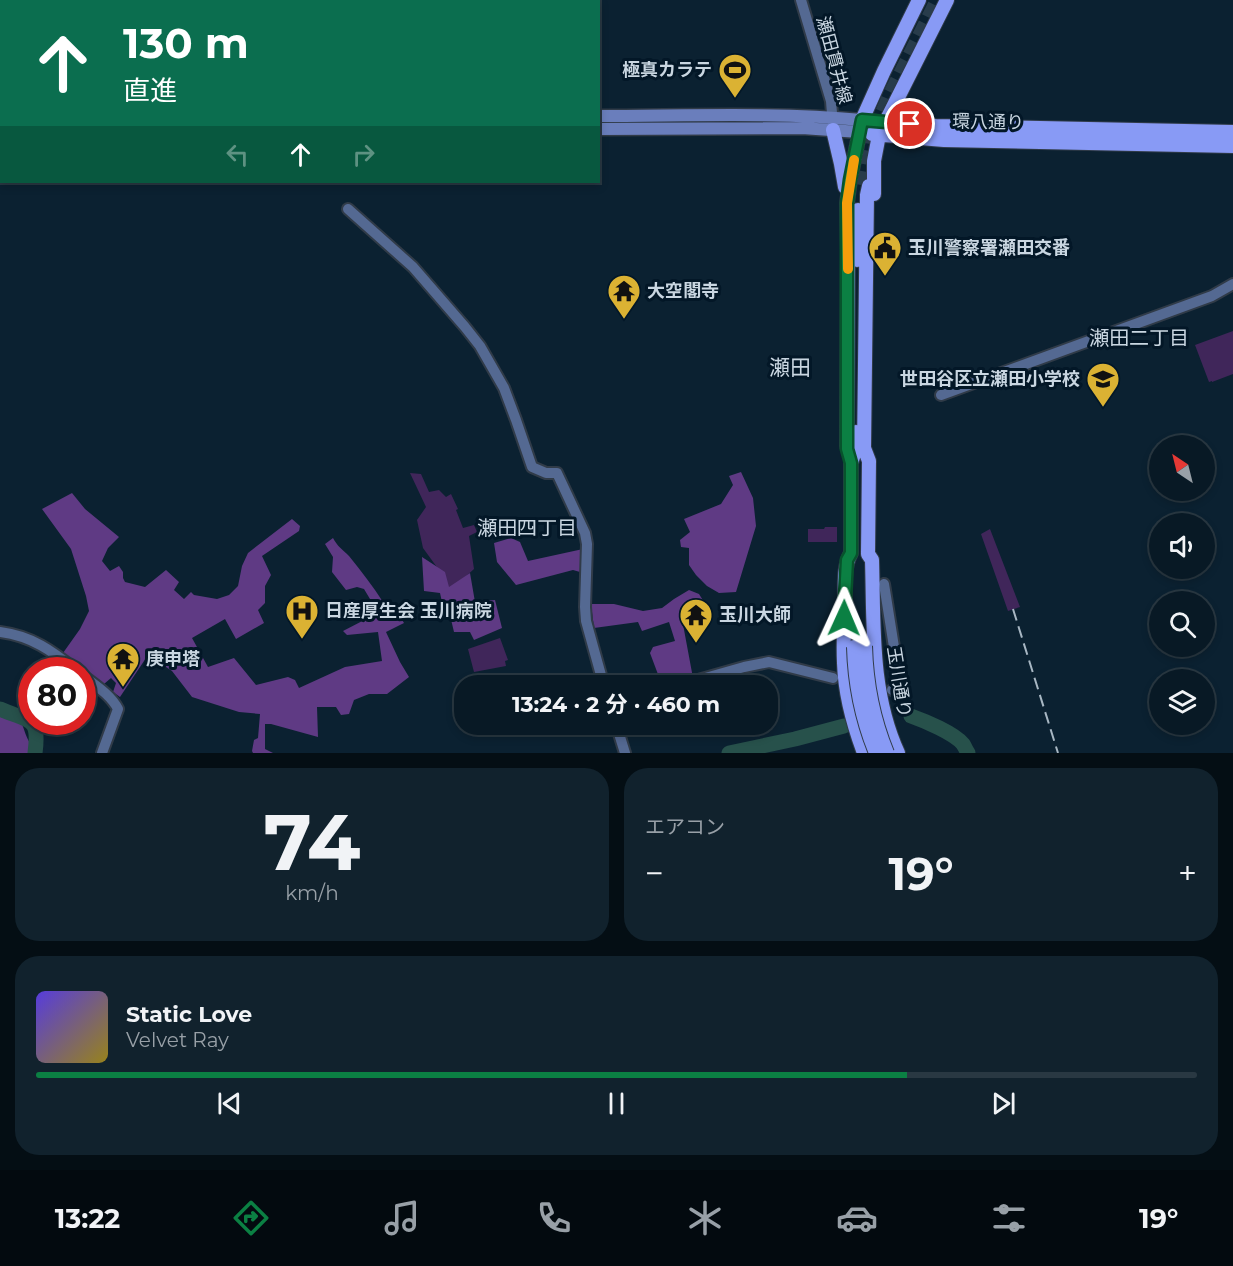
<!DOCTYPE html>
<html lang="ja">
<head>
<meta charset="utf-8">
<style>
	:root { --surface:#081925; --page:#11222d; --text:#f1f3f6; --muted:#98a0a7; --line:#293842; --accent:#0b8043 }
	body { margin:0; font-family:Montserrat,"Noto Sans JP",sans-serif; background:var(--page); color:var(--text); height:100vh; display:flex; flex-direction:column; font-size:22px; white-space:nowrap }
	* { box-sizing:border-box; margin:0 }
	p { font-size:20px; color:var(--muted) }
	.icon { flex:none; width:33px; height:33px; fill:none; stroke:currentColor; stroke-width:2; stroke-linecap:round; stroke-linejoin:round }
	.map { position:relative; height:753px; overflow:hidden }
	.drawer { display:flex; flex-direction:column; gap:15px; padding:15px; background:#040e14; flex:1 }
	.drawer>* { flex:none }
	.guide { position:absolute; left:0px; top:0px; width:600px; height:183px; box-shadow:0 3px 9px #0003,0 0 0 2px var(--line); background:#0b6e4f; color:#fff; overflow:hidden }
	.needle { width:39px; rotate:325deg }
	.buttons { position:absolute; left:1149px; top:435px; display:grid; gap:12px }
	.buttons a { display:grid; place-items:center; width:66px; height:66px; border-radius:50%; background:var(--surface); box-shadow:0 3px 9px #0003,0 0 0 2px var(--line); font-size:30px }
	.speed { position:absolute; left:18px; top:657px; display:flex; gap:12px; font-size:30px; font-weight:700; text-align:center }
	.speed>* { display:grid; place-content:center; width:78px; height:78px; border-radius:50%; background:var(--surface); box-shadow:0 3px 9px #0003,0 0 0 2px var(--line); line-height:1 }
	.speed .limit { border:9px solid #d22; background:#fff; color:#111 }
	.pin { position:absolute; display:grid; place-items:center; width:51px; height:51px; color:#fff; margin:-26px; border:3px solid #fff; border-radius:50%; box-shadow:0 2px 6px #0007 }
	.me { position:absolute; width:66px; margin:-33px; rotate:1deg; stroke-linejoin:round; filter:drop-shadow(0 0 4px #0008) }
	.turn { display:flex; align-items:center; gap:21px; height:126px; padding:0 24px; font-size:27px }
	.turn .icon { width:78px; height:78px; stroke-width:2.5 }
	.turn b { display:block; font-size:42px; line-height:51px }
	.lanes { display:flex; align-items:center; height:57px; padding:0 24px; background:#0003; justify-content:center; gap:30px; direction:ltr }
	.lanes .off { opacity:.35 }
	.big { font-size:45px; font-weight:700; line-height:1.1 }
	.drawer .widget { flex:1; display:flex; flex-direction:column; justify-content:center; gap:9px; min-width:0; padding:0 21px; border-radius:24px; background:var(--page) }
	.drawer .dial { align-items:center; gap:0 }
	.dial b { font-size:78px; line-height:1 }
	.song { display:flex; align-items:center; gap:18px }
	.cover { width:72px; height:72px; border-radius:9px; background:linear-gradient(135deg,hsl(250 70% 55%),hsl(50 70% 35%)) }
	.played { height:6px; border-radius:3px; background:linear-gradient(90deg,var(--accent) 75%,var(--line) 75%) }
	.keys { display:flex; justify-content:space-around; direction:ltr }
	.heat { display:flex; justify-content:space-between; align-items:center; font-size:33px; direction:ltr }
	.drawer .tiles { flex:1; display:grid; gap:15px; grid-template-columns:1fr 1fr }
	.widget:last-child { grid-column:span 2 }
	.trip { position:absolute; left:454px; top:675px; width:324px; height:60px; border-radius:24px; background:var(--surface); box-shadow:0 3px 9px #0003,0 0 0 2px var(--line); font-weight:700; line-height:60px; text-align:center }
	.tab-bar { display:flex; height:96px; justify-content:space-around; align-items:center; background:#030a0f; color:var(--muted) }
	.tab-bar .icon { width:42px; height:42px }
	.tab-bar .selected { color:var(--accent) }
	.tab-bar b { font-size:27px; color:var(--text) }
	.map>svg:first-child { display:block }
	.green { fill:#40265a }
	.forest { fill:#5f3a84 }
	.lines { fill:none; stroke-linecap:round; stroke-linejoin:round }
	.river { stroke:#27514b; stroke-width:15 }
	.highway-tunnel { stroke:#283c4b; stroke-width:14; stroke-dasharray:14 7; stroke-linecap:butt }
	.secondary-casing { stroke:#303b48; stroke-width:14 }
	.primary-casing { stroke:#303b48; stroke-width:15 }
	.highway-casing { stroke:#303b48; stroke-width:16 }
	.secondary { stroke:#546992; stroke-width:10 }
	.primary { stroke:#6a7ebc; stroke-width:12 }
	.highway { stroke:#889af5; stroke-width:14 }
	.rail { stroke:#a8b7c3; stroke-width:2; stroke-dasharray:12 6; stroke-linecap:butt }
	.highway-bridge-casing { stroke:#303b48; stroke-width:16; stroke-linecap:butt }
	.highway-bridge { stroke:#889af5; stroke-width:14 }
	.route-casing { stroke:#07532c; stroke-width:15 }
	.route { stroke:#0b8043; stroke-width:10 }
	.slow { stroke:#f59e0b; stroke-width:10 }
	.labels { text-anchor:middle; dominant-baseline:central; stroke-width:6; stroke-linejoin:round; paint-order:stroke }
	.street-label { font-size:18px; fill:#c9d6e1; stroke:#031727 }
	.poi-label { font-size:18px; font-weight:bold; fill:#c9d6e1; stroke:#031727; text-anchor:start }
	.neighbourhood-label { font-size:20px; fill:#c9d6e1; stroke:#031727 }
	.quarter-label { font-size:21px; fill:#c9d6e1; stroke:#031727 }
</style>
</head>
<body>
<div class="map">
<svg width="1233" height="753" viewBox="0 0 1233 753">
	<rect width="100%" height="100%" fill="#0b2131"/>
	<!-- green -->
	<path class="green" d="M1233,331V374L1212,382V381L1209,382L1195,345Z
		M410,473L421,474L429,492L439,490L446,497L451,494L458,509L456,510L463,528L474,525L477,532L469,536L474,569L453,588L445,590L439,570L423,548L417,520L426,507Z
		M825,527H837V542H808V529H824Z
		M990,529L1020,607L1008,611L981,534Z
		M500,638L508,660L505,661L506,666L474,672L468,649Z"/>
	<!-- forest -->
	<path class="forest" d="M741,472L753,498L756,526L736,592L719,593L707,586L696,575L689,565V548L681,547L680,540L690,532L684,519L721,504L733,485L729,476Z
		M72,493L85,509L119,537L108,548L102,561L110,571L119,566L123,572V578L125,582L145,587L166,570L179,582L174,590L184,599L191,592L194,595L217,599L229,595L238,586L242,566L248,553L292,519L300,526L299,531L262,556L271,575L265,586V603L258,610L264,623L236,639L225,619L192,638L208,667L234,658L256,685L288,677L295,680L299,688L345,667L382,661L378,632L347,635L343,631L372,616L373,604L364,589L357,587L346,590L332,572L333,557L325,544L333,538C337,546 343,550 349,556C361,571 373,586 383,602C393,605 399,614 404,623L386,632L400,662L409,677L387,694H369L354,700L349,714L341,715L336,707H317L318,737L271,724H265V749L273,753H253L252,751L254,740L258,738L260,714L239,712L192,697L172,671L148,655L120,697L113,692L116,683L111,678L104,684L89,675L63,653L80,629L89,611L86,596L71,549L42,509Z
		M511,538L520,542L528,561L583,549L582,569L580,572L573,570L516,585L497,562L494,543Z
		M422,557L445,572L449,587L470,573L475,602L495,600L502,628L474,640L470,632H454L449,611H444L440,593L424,591Z
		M689,590L699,594L704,602L701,613L682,619L693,678L662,685L650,653L653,647L675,641L669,622L642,631L638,622L594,628L591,604H614L643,611L662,608L674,599Z
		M0,716L13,721L19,719C24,726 25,736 30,743C34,747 38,748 42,753H0Z"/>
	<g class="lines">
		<!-- river -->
		<path class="river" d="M0,709C30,722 40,716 35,753
			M911,716C925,721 954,733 963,744C965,747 966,750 968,753
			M729,753L795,739L844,726"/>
		<!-- highway-tunnel -->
		<path class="highway-tunnel" d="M877,132L881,115L889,96L937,0
			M861,185L872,122"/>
		<!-- secondary casing -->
		<g class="secondary-casing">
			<path id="secondary" d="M801,0L831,101L833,126
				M348,209L413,267L465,327L480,346L504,388L516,420L532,467L546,473H557L585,533L587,544L585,607L586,621L604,686
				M941,395L1212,296L1233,284
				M884,584L901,691L892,690
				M0,632C32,636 52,651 76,670
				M82,675C95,685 111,695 118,709L102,753
				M677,686L744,667L769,662L833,678
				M616,724L625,753"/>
		</g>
		<!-- primary casing -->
		<g class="primary-casing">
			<path id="primary" d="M249,0L251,2
				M278,0L279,2
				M598,116C686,116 775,112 862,120
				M598,129L802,128L859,132"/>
		</g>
		<!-- highway casing -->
		<g class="highway-casing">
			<path id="highway" d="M862,120L885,123L936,126L1233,132
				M833,130L841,164L845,187
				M872,134L944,140L1233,146
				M869,186L867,195L864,448L869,461L868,554L872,560C874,625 870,692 898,753
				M874,194V161L879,135L947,0
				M857,260L858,210
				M856,432V448L851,463V553C843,567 845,588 845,603C844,623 843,643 844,663C845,694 853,724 864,753
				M847,446L848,251L847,203L850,180L862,120L884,71L919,0"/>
		</g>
		<!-- secondary -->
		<use href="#secondary" class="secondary"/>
		<!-- primary -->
		<use href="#primary" class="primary"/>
		<!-- highway -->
		<use href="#highway" class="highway"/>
		<!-- rail -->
		<path class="rail" d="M1013,609L1058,753"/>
		<!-- highway-bridge casing -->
		<g class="highway-bridge-casing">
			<path id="highway-bridge" d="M865,646C866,683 873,719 887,753
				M854,647C855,684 862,719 876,753"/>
		</g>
		<!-- highway-bridge -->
		<use href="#highway-bridge" class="highway-bridge"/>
	</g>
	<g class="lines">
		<!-- route casing -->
		<g class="route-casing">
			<path id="route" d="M844,618L847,560L851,553V463L847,449V203L850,180L862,120L910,124"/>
		</g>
		<!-- route -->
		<use href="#route" class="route"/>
		<!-- slow -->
		<path class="slow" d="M848,269L847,203L854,160"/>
	</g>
	<!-- icons -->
	<defs>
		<g id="stadium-pin" transform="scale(1.725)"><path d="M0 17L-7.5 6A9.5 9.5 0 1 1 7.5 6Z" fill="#dbb233" stroke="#031727"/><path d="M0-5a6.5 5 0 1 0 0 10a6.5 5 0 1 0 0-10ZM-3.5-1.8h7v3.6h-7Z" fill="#111"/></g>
		<g id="civic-pin" transform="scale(1.725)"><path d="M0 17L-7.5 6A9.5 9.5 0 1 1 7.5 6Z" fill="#dbb233" stroke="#031727"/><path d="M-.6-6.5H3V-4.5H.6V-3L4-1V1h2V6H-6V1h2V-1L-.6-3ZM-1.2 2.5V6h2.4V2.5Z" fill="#111"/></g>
		<g id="temple-pin" transform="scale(1.725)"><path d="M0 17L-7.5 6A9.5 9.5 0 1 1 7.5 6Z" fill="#dbb233" stroke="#031727"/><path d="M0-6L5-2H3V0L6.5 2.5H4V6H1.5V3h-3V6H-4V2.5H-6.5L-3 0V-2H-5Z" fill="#111"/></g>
		<g id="school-pin" transform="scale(1.725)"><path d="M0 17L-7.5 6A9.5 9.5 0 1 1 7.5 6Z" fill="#dbb233" stroke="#031727"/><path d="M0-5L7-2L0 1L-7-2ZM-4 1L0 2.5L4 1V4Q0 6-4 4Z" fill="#111"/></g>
		<g id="hospital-pin" transform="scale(1.725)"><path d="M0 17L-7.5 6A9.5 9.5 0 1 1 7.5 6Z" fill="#dbb233" stroke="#031727"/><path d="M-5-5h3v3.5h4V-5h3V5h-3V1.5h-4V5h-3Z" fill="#111"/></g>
	</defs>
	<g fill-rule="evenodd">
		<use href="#stadium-pin" x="735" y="70"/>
		<use href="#civic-pin" x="885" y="248"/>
		<use href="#temple-pin" x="624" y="291"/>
		<use href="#school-pin" x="1103" y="379"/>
		<use href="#hospital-pin" x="302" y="611"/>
		<use href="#temple-pin" x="696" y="615"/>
		<use href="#temple-pin" x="123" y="659"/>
	</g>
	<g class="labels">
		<!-- street labels -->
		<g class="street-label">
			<text transform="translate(834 60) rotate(75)">瀬田貫井線</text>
			<text transform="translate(988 122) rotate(1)">環八通り</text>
			<text transform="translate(899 682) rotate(81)">玉川通り</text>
		</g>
		<!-- poi labels -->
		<g class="poi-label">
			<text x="712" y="70" text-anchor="end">極真カラテ</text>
			<text x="908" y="248">玉川警察署瀬田交番</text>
			<text x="647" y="291">大空閣寺</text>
			<text x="1080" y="379" text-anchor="end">世田谷区立瀬田小学校</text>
			<text x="325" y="611">日産厚生会 玉川病院</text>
			<text x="719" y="615">玉川大師</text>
			<text x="146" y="659">庚申塔</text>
		</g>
		<!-- neighbourhood labels -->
		<g class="neighbourhood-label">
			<text x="1139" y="338">瀬田二丁目</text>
			<text x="527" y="528">瀬田四丁目</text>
		</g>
		<!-- quarter labels -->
		<g class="quarter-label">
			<text x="790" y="367">瀬田</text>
		</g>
	</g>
</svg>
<div class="buttons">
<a><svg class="needle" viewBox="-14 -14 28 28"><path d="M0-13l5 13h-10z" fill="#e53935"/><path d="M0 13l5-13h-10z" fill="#98a0a7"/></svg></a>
<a><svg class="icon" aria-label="sound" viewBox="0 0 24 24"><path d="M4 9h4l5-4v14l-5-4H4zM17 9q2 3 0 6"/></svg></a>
<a><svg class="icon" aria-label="search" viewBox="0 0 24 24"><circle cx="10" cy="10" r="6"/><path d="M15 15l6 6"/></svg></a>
<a><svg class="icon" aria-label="layers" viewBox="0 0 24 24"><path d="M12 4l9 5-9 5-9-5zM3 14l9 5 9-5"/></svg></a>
</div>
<div class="speed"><div class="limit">80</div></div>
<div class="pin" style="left:910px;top:124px;background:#d93025"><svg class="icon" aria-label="arrive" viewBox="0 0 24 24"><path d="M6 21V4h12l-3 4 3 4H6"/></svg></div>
<svg class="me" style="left:844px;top:618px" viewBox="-20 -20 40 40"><path d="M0-17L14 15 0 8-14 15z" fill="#0b8043" stroke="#fff" stroke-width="4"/></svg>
<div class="trip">13:24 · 2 分 · 460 m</div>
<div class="guide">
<div class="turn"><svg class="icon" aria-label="ahead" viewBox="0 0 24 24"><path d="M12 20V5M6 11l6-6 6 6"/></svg><div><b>130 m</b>直進</div></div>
<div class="lanes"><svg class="icon off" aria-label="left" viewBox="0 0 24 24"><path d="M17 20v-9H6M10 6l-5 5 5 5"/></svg><svg class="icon" aria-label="ahead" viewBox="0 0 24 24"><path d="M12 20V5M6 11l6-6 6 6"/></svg><svg class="icon off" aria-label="right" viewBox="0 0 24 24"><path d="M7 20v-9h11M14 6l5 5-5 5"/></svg></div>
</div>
</div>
<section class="drawer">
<div class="tiles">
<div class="widget dial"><b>74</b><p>km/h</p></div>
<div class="widget"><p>エアコン</p>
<div class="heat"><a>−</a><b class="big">19°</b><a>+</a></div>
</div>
<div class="widget">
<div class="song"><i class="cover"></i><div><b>Static Love</b><p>Velvet Ray</p></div></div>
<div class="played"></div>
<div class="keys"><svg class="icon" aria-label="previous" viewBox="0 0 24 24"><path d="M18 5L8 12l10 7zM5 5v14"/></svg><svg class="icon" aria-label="pause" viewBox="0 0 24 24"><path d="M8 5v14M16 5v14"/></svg><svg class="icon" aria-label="next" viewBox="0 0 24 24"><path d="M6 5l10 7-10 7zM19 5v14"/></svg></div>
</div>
</div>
</section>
<nav class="tab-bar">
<b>13:22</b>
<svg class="icon selected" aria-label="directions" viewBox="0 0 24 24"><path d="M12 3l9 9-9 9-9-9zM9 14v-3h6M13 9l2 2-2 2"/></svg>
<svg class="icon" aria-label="music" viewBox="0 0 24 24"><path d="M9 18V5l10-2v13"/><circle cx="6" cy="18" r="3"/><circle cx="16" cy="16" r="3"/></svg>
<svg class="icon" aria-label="phone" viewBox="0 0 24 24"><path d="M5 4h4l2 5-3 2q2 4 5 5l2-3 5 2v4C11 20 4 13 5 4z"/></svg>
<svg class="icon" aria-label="climate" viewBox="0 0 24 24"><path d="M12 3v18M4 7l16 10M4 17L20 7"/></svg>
<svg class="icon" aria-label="car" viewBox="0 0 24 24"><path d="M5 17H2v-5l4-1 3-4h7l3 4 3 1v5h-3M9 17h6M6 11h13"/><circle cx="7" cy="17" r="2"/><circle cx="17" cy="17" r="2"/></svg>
<svg class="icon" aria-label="filters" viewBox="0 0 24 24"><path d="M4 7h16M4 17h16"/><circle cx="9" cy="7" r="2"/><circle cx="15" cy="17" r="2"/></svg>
<b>19°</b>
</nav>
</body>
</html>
